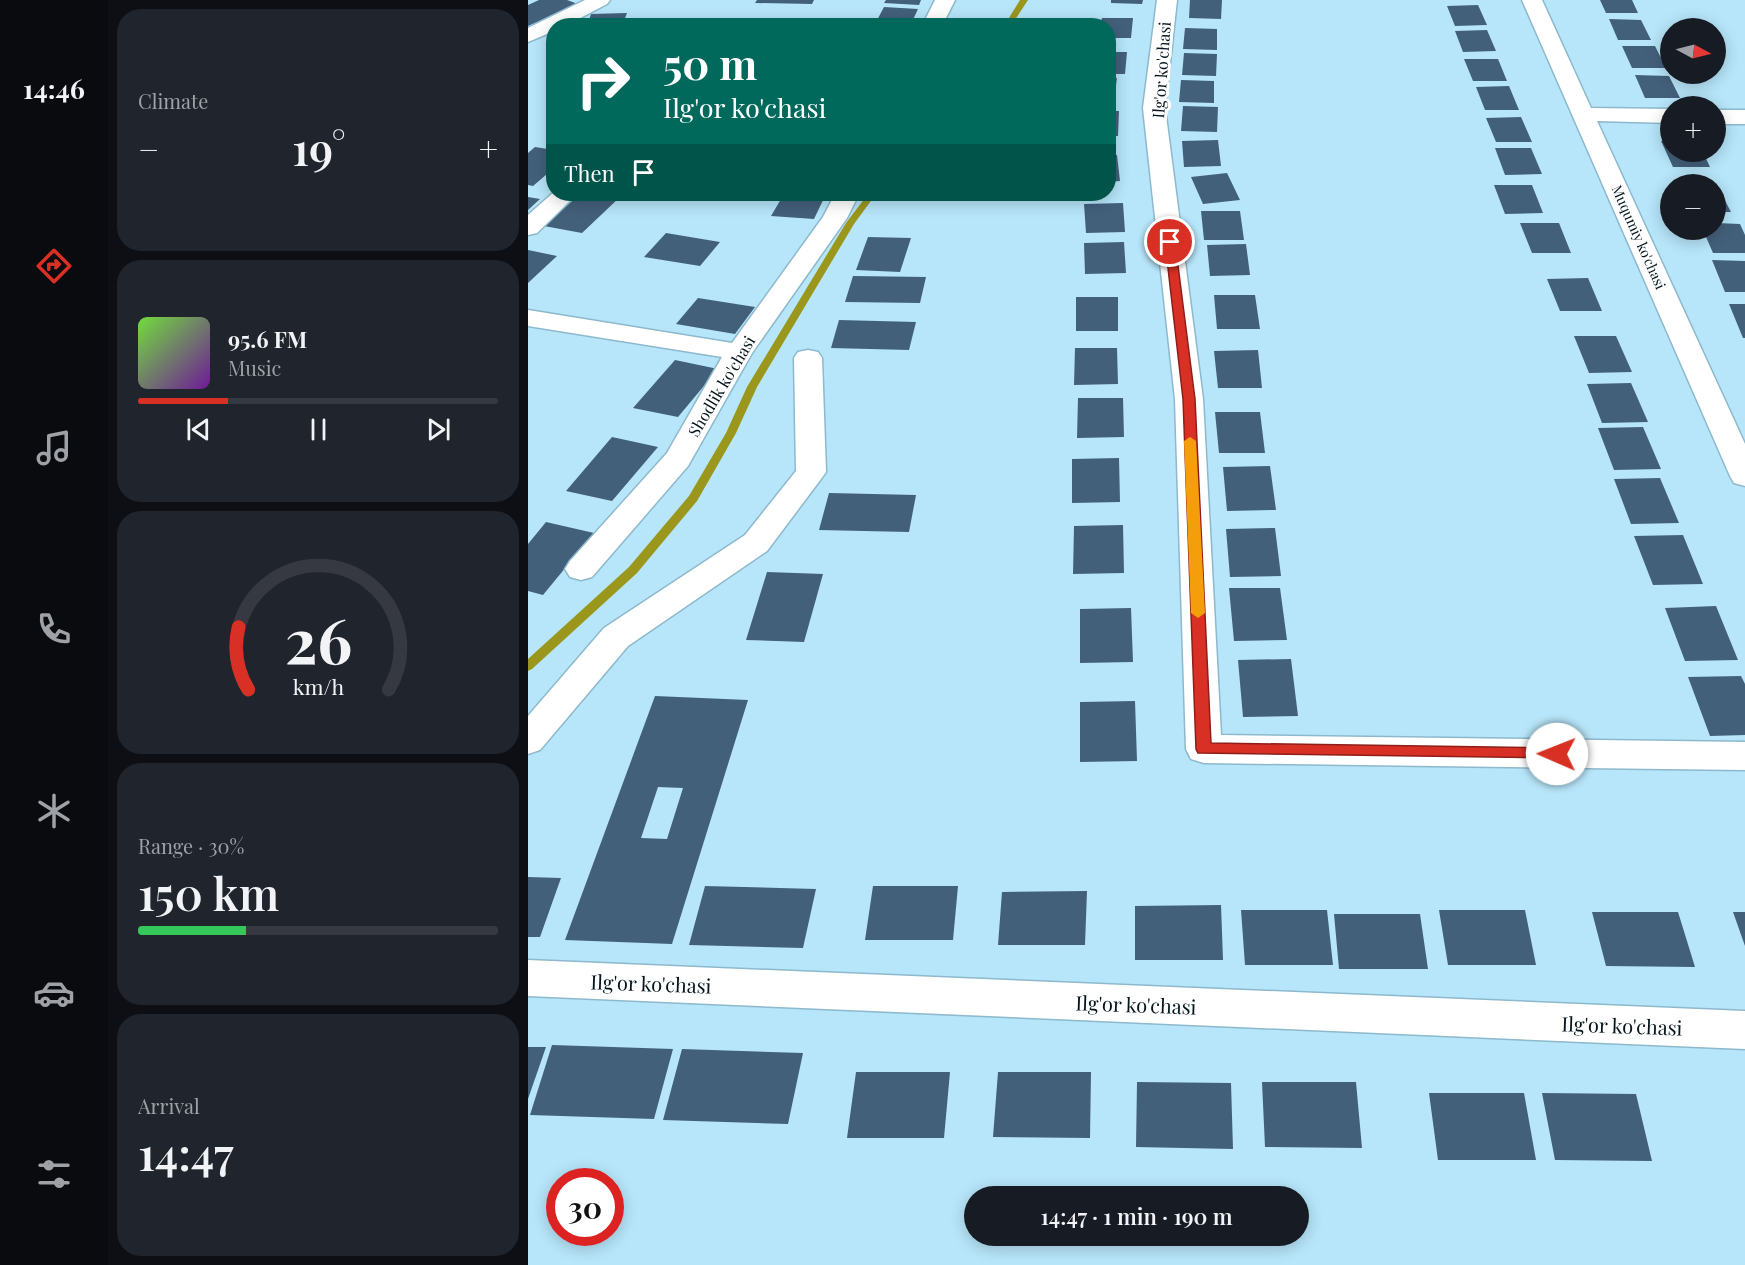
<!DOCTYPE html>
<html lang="en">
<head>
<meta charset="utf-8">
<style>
	:root { --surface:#171b24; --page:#20242c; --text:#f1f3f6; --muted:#9ea1a6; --line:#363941; --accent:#d93025 }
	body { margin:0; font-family:"Playfair Display",serif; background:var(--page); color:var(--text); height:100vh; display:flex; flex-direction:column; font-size:22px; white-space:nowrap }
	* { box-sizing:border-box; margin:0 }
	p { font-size:20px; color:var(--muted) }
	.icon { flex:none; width:33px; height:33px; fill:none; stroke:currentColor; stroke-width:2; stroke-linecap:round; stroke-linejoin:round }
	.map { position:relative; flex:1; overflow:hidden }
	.details { display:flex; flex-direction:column; gap:9px; padding:9px; background:#0d0f14; width:420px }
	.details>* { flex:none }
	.guide { position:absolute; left:18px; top:18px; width:570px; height:183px; border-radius:24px; box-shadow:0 3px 15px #0003; background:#00695c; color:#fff; overflow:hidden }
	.needle { width:39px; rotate:97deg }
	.tools { position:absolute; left:1132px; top:18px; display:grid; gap:12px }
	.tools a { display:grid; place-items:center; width:66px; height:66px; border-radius:50%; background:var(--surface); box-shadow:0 3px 15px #0003; font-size:30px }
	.speed { position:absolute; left:18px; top:1168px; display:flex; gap:12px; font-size:30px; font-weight:700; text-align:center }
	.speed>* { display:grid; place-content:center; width:78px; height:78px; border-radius:50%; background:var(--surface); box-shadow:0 3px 15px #0003; line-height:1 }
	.speed .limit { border:9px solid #d22; background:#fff; color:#111 }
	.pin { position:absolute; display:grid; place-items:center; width:51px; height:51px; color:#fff; margin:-26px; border:3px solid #fff; border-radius:50%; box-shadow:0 2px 6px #0007 }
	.me { position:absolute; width:66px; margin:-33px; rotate:271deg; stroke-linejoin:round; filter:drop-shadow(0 0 4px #0008) }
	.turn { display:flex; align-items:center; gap:21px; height:126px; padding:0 18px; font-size:27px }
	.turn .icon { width:78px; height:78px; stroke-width:2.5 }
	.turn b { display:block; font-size:42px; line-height:51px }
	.then { display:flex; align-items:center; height:57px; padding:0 18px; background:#0003; gap:12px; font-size:22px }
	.big { font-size:45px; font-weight:600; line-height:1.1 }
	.details .tile { flex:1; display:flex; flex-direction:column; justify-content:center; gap:9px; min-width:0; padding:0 21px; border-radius:24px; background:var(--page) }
	.details .dial { align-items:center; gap:0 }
	.dial svg { height:156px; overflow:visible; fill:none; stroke:var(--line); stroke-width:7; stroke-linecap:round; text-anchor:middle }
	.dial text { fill:var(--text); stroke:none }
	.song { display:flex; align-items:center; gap:18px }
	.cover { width:72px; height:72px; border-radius:9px; background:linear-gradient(135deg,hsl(100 70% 55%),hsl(280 70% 35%)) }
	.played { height:6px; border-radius:3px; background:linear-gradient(90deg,var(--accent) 25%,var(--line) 25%) }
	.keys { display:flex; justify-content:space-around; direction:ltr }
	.heat { display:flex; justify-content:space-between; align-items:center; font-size:33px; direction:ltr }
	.charge { height:9px; border-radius:4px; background:linear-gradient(90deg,#34c759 30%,var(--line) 0) }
	.trip { position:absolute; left:436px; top:1186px; width:345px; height:60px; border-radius:30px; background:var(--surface); box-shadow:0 3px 15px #0003; font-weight:600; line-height:60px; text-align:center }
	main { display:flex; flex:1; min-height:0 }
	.menu { display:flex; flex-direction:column; width:108px; justify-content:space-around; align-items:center; background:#090b0e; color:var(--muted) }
	.menu .icon { width:42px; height:42px }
	.menu .on { color:var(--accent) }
	.menu b { font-size:27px; color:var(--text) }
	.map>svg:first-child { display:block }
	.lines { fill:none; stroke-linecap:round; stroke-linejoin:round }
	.stream { fill:#9b961c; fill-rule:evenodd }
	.building { fill:#43607b; fill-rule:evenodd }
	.street-casing { stroke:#8db9cd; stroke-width:3 }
	.street { fill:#fff; fill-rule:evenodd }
	.route { fill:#d93025; stroke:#8d1f18; stroke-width:1.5 }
	.slow { fill:#f59e0b }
	.labels { text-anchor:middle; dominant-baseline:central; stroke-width:6; stroke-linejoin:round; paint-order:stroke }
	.far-street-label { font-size:14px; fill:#04151c; stroke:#fefefe }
	.street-label { font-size:16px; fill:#04151c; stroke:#fefefe }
	.near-street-label { font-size:20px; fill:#04151c; stroke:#fefefe }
</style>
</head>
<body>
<main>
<nav class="menu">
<b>14:46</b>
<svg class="icon on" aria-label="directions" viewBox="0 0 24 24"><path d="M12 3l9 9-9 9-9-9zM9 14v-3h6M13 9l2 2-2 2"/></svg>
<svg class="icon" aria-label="music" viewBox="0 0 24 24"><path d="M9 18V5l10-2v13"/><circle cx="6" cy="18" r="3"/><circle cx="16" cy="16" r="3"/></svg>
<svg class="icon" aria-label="phone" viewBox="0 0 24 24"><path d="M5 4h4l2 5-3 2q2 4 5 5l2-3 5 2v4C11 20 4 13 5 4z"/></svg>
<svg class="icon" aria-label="climate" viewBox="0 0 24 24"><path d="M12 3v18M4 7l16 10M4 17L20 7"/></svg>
<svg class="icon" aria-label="car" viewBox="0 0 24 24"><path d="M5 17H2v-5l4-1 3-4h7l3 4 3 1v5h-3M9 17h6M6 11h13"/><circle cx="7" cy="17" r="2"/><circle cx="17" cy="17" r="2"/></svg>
<svg class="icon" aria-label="filters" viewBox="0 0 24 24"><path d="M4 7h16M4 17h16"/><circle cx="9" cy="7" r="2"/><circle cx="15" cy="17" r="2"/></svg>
</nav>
<section class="details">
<div class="tile"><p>Climate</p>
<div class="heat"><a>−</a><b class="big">19°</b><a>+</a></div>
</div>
<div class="tile">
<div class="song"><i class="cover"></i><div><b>95.6 FM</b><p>Music</p></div></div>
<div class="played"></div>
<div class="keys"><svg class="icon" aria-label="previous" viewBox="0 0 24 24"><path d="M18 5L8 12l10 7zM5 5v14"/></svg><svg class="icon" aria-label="pause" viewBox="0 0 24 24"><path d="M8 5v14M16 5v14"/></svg><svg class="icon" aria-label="next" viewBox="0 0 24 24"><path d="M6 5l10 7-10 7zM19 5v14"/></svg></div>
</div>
<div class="tile dial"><svg viewBox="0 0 100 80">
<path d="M14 69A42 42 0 1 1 86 69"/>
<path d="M14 69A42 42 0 0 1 9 37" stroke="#d93025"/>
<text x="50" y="56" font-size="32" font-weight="700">26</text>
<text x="50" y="72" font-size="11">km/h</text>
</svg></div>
<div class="tile"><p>Range · 30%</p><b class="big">150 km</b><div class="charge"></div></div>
<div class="tile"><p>Arrival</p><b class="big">14:47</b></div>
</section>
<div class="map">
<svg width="1217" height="1265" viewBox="0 0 1217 1265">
	<rect width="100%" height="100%" fill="#b7e5f9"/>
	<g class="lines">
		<!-- stream -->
		<path class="stream" d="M492,0H500L483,26H476Z
			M340,194H348L326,224L229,387L208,433L169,501L109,573L4,669L0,671V659L101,567L161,496L198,433L219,387L318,223Z"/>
	</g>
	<!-- building -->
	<path class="building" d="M11,0H39L50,4L0,26V5Z
		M229,0H286L284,4L227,3Z
		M358,0H393L391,5L356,3Z
		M583,0H615L614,4L583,3Z
		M662,0H694L693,19L661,18Z
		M1072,0H1104L1110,13H1078Z
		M950,5L959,25L927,26L919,6Z
		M356,7L390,9L382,26H346Z
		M99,13L94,26H59L63,14Z
		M574,18H605L603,38H580V26H572Z
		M1081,19L1113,20L1123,40H1090Z
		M657,28L689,29V50L655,49Z
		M959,30L968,51L935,52L927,31Z
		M1094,46H1127L1138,68H1104Z
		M580,52H599L597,74H580Z
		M656,53L689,54L688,76L654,75Z
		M936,59H970L979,81H945Z
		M1107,75L1141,76L1152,98H1117Z
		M580,77L589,78L586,100H580Z
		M653,80L686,81V103L651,102Z
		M981,86L991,110H957L948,87Z
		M655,106L690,107L689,132L653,131Z
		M580,111H591L590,136H580Z
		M993,117L1004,142H968L958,118Z
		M690,140L693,166L656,167L654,141Z
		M1133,141H1143V152H1175L1182,167H1145Z
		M7,147L26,150V168L5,186L0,185V153Z
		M967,148H1003L1014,174L977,175Z
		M580,155H589L592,181L580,182Z
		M699,173L712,200L675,204L663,177Z
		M1188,183L1203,212H1188Z
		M966,185H1004L1015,213L977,214Z
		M52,194H74L92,197L54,233L16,226Z
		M256,194H298L286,219L243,216Z
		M0,197L12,199L0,210Z
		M595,203L597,232L558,233L556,204Z
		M673,211H712L716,240H676Z
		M992,223H1031L1043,253H1004Z
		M1188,223L1212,224L1217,235V253H1185L1175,230H1188Z
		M138,233L192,242L172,266L116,257Z
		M340,237L383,238L372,272L328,270Z
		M596,242L598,273L557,274L556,243Z
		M718,244L722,275L682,276L679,245Z
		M0,250L29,256L0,283Z
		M1184,260L1217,261V292H1197Z
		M325,276L398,277L392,303L317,302Z
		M1060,278L1074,311H1032L1019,279Z
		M686,295H727L732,329H689Z
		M548,297H590V331H548Z
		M170,298L227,307L207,334L148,324Z
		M1201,304H1217V338H1215Z
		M311,320L388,322L381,350L303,348Z
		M1046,336H1088L1104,372L1061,373Z
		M547,348H589L590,384L546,385Z
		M730,350L734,388H690L686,351Z
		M147,360L190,369L150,417L105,408Z
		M1103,383L1120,422L1074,423L1059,384Z
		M550,398H595L596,437L549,438Z
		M687,412H732L737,453H691Z
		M1115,427L1133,469L1086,470L1070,428Z
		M84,437L130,447L84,501L38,491Z
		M591,458L592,502L544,503V459Z
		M742,466L748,510L699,511L695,467Z
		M1132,478L1151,523L1103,524L1086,479Z
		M301,493L388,495L381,532L291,530Z
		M18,522L66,533L15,595L0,591V544Z
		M595,525L596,573L545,574L546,526Z
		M747,528L753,576L702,577L698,529Z
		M1155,535L1175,584L1125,585L1106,536Z
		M239,572L295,574L276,642L218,640Z
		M701,588H752L759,640L706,641Z
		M1188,606L1210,660L1157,661L1137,608Z
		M603,608L605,662L552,663V609Z
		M763,659L770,716L715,717L710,660Z
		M1213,676L1217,684V735L1182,736L1160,677Z
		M127,696L220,700L144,944L37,940ZM130,787L155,788L139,839L113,838Z
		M607,701L609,761L552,762V702Z
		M0,877L33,878L12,937H0Z
		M177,886L288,889L275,948L161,945Z
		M345,886H430L425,940H337Z
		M559,891L557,945H470L474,892Z
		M693,905L695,960H607V906Z
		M713,910H799L805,965H717Z
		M911,910H997L1008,965H920Z
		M1064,912H1150L1167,967L1078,966Z
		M1205,912H1217V946Z
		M806,914H892L900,969H811Z
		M24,1045L145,1049L126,1119L2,1115Z
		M0,1047H18L0,1099Z
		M154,1049L275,1053L260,1124L135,1120Z
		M328,1072H422L416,1138H319Z
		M470,1072H563L562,1138L465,1137Z
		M609,1082L703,1083L705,1149L608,1147Z
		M734,1082H828L834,1148L737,1147Z
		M901,1093H996L1008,1160H910Z
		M1014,1093L1108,1094L1124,1161L1027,1160Z"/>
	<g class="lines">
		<!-- street casing -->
		<g class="street-casing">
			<path id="street" d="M57,0H82L79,4L37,26H26V31L0,42V28Z
				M407,0H427L414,26H394Z
				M629,0H649L637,108L675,399L693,735L1217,742V770L676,763L663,759L658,749L647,399L615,108Z
				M994,0H1014L1063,108L1143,109V123L1069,121L1217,444V486L1206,483L1202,476Z
				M1188,110H1217V124H1188Z
				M26,192L49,194L9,233L0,235V215Z
				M307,194H331L319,218L224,353L160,466L64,577L53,580L42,577L37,569L42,561L139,453L194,357L0,326V310L204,343L295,217Z
				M280,350L290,352L294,358L298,472L293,479L239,551L100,646L12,750L0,754V716L76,628L217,535L268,471L266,358L270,352Z
				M0,960L1217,1011V1049L0,996Z"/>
		</g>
		<!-- street -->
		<use href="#street" class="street"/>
	</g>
	<!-- route -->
	<path class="route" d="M642,239L647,242L667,399L683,743L1029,748L1034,750L1036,754L1034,758L670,753L668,749L655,399L637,242Z"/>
	<!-- slow -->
	<path class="slow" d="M662,437L668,441L677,613L670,618L663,613L656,441Z"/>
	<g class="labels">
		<!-- far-street labels -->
		<g class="far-street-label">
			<text transform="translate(1111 237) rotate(66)">Muqumiy ko'chasi</text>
		</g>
		<!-- street labels -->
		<g class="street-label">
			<text transform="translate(633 70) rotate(-86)">Ilg'or ko'chasi</text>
			<text transform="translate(193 386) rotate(-59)">Shodlik ko'chasi</text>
		</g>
		<!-- near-street labels -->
		<g class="near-street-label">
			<text transform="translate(123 983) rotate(2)">Ilg'or ko'chasi</text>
			<text transform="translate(608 1004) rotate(2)">Ilg'or ko'chasi</text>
			<text transform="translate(1094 1025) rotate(2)">Ilg'or ko'chasi</text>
		</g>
	</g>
</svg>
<div class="tools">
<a><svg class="needle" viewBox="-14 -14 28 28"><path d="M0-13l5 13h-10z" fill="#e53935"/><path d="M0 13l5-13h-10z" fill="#9ea1a6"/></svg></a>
<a>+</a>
<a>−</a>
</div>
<div class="speed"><div class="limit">30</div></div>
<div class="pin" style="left:642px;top:242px;background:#d93025"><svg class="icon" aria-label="arrive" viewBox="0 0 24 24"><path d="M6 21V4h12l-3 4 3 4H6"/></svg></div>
<svg class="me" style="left:1029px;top:754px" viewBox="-20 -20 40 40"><circle r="19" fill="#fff"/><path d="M0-13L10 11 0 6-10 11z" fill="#d93025"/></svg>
<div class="trip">14:47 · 1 min · 190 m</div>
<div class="guide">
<div class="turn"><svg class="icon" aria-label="right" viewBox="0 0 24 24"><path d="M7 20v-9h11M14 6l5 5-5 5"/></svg><div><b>50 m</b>Ilg'or ko'chasi</div></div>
<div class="then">Then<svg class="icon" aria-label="arrive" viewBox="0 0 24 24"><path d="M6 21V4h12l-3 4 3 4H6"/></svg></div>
</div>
</div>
</main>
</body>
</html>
